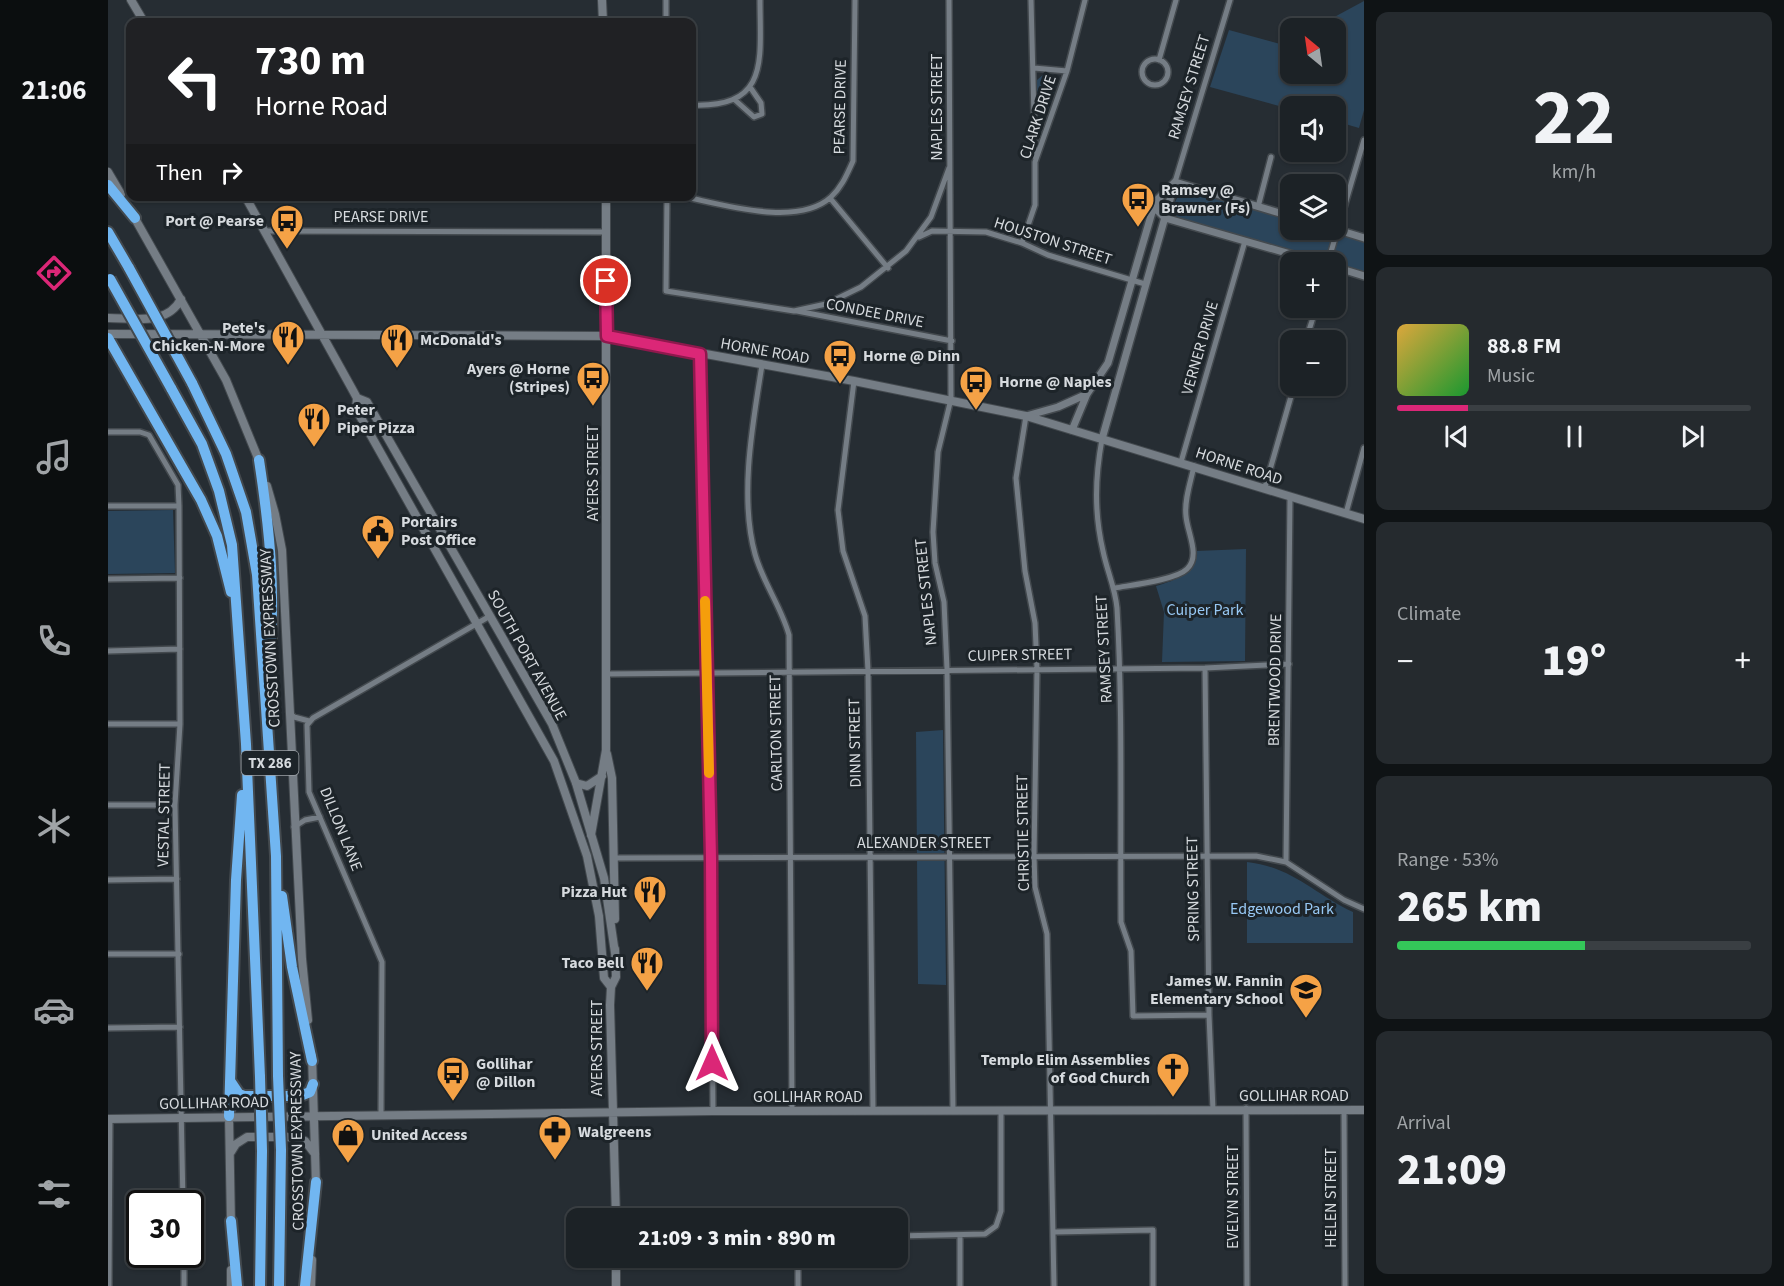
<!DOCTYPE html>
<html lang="en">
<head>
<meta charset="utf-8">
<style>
	:root { --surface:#1c2226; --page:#252a2e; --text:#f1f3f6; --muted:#a0a4a7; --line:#3a3f43; --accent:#db2777 }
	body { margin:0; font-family:"Source Sans 3",sans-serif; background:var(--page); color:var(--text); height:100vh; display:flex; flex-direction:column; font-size:22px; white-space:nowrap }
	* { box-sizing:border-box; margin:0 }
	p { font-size:20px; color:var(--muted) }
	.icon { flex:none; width:33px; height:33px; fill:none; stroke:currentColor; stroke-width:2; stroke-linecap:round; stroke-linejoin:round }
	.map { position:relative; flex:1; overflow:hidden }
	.side { display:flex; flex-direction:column; gap:12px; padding:12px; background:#0f1315; width:420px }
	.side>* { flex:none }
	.guide { position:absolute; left:18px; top:18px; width:570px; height:183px; border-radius:12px; box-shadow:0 2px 4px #0004,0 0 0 2px var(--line); background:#202124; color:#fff; overflow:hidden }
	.needle { width:39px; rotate:331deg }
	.fabs { position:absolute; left:1172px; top:18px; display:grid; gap:12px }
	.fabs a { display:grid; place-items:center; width:66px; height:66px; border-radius:12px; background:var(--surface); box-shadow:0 2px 4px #0004,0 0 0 2px var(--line); font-size:30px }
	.speed { position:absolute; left:18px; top:1190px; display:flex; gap:12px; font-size:30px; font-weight:700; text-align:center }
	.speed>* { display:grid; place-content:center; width:78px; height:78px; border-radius:50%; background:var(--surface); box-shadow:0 2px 4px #0004,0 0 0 2px var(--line); line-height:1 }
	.speed .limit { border:3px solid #111; border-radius:9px; background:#fff; color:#111 }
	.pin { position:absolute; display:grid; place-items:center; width:51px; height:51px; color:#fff; margin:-26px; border:3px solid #fff; border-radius:50%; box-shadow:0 2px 6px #0007 }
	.me { position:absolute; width:66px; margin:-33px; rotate:0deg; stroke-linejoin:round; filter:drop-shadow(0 0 4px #0008) }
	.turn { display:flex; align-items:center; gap:21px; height:126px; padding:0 30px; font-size:27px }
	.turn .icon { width:78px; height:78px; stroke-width:2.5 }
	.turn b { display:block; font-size:42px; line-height:51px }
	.then { display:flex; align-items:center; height:57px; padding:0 30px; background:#0003; gap:12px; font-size:22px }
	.big { font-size:45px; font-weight:800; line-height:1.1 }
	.side .tile { flex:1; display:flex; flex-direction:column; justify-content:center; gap:9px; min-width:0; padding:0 21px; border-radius:12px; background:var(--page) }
	.side .dial { align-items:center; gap:0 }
	.dial b { font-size:78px; line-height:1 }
	.song { display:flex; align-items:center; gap:18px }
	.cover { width:72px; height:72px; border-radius:9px; background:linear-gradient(135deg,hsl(40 70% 55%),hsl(130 70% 35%)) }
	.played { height:6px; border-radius:3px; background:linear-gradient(90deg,var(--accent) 20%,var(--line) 20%) }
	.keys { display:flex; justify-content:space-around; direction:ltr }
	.heat { display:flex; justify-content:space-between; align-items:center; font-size:33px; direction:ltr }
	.charge { height:9px; border-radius:4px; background:linear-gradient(90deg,#34c759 53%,var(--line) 0) }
	.trip { position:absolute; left:458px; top:1208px; width:342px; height:60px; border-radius:12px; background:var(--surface); box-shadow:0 2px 4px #0004,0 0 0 2px var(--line); font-weight:800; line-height:60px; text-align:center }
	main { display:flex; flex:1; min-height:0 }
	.dock { display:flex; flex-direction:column; width:108px; justify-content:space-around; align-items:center; background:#0b0e0f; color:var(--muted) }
	.dock .icon { width:42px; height:42px }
	.dock .current { color:var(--accent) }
	.dock b { font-size:27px; color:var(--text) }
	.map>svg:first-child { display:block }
	.green { fill:#2b455b }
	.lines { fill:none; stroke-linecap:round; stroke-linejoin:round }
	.minor-casing { stroke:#43494e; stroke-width:8 }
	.tertiary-casing { stroke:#43494e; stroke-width:10 }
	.secondary-casing { stroke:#43494e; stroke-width:10 }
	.motorway-casing { stroke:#43494e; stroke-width:14 }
	.minor { stroke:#757d85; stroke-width:5 }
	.tertiary { stroke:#757d85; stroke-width:7 }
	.secondary { stroke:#757d85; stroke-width:8 }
	.motorway { stroke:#71b6f1; stroke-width:10 }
	.motorway-bridge-casing { stroke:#43494e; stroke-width:14; stroke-linecap:butt }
	.motorway-bridge { stroke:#71b6f1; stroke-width:10 }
	.route-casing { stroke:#8e194d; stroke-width:15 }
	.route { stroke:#db2777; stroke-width:10 }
	.slow { stroke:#f59e0b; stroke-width:10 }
	.labels { text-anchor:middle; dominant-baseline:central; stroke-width:6; stroke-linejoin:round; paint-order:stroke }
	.shield { fill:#1d2429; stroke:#9ea3a8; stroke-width:1.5 }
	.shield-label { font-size:15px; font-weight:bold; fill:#d6dade }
	.street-label { font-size:16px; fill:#d6dade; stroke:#1d2429 }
	.poi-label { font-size:16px; font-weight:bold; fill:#d6dade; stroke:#1d2429; text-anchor:start }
	.park-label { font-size:16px; fill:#98c9f5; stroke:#1d2429 }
</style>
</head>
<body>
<main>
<nav class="dock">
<b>21:06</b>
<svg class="icon current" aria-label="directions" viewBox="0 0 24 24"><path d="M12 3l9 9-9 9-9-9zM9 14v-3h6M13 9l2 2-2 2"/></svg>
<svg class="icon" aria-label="music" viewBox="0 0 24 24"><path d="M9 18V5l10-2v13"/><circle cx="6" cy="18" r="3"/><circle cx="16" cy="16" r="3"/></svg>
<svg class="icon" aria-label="phone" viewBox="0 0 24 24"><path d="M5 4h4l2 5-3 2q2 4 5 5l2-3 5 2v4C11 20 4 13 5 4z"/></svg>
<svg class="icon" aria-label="climate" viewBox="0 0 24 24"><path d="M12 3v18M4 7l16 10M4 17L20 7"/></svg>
<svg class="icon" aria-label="car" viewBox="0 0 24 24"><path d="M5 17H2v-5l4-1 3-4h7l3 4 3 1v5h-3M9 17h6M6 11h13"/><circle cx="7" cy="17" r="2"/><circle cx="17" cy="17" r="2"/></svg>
<svg class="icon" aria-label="filters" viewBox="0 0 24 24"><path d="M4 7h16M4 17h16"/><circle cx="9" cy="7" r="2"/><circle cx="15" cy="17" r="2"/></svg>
</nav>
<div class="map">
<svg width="1256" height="1286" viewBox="0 0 1256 1286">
	<rect width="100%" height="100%" fill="#262d33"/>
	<!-- green -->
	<path class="green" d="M1256,1V110L1251,128L1227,121V106H1182V109L1102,87L1121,30L1176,45L1182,42V74H1227V28H1206Z
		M936,74L944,75L948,84L940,109L934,112L929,108V80Z
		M1080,190L1182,220V230H1214L1256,242V272L1070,218C1062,207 1068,198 1075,191Z
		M65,510L67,573L0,574V511Z
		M1138,549L1137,661L1054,662L1056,612L1048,586C1068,580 1085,575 1088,551Z
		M835,730L838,985L810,984L808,732Z
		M1139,862C1185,867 1206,894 1245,912V943H1139Z"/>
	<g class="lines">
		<!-- minor casing -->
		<g class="minor-casing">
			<path id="minor" d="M558,0V22
				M841,0L843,399L830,452L825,532L827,563L836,602L839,669L845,1110
				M923,0L927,157
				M1034 72a13 13 0 1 1 26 0a13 13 0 1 1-26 0Z
				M1051,60L1068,0
				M926,68L959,71
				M627,100L646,117L654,114L653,103L642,87
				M584,105C662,108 652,60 652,0
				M1067,182L1122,0
				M559,196L558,291L686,311L718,304L753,287L798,251L823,217L841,168
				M573,196C614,204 689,228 723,197C734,187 739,174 745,161L747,0
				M722,198L780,268
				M1150,207L1163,157
				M156,231L497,232
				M811,237L824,231L878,232L914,243L940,255L1037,284
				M914,243L927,205V162L959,71L977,0
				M1220,262L1256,140
				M689,311L844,341
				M1198,340L1208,308
				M592,354L603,858L605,1111
				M654,365C645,422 631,496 647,554C655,583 673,606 681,635L684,1111
				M746,381L730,510L735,551L757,616L760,671L765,1110
				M918,416L908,478L917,571L927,623L929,669L926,856L927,887L939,934L946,1286
				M0,432H32L41,435L70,485L71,506L72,724L67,805L75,1203
				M994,439C987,478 986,512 995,551C999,571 1007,587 1009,608C1015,713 1012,818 1013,922L1023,951L1025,1016L1101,1015
				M1073,462L1137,241
				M1157,487L1186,386
				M0,506H71
				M1238,513L1256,448
				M0,579L72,578
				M1007,588C1023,585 1068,580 1079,569C1093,556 1079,532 1078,516C1076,500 1083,481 1086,466
				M0,651L72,649
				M1097,668L1101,1015L1105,1110
				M498,674L1097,668L1181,664
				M181,712L186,717L201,721
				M0,724H72
				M0,805H67
				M186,827L197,820L212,817
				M506,858L1148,856L1178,862L1236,900L1256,909
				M1178,862L1182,498
				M0,880L69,879
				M0,954H71
				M0,1028L72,1027
				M1138,1108L1139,1286
				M1236,1110L1237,1286
				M273,1114L274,962L201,792L199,725L205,718L382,616
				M946,1232L1045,1230V1286
				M789,1236L877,1234L888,1226L893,1211V1110
				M852,1236V1286
				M76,1254V1286
				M690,1257V1286
				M1,1286L2,1119"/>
		</g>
		<!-- tertiary casing -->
		<g class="tertiary-casing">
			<path id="tertiary" d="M1067,182L1182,216
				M1048,204L1049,210L1057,218L1210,262
				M1227,229L1256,238
				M1227,267L1256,276
				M918,416L950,407L979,394
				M964,430L979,394L1000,363L1047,202L1067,182
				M994,439L1067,182"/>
		</g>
		<!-- secondary casing -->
		<g class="secondary-casing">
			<path id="secondary" d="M23,0L36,22
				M494,0L495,22
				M0,172L13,194
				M137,196L243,387L249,398L248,409L446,761L479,856L491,916L496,978L503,987
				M25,215L118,380L152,463
				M0,318C26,318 59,326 73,299
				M0,334L499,336L746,381L918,416L1256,519
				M249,398L259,402L444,724L468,783L496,878L507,953
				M159,486L167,514L174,550L194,959L200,1020
				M499,754L504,778L507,919
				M468,783L479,786L494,776
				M483,835L498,750V196
				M507,949L508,977L503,987L502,1005L508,1218
				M204,1056L208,1185
				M121,1116L123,1225
				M0,1119L605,1111L1256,1110
				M123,1152L128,1144L139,1137H186L197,1141L207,1154
				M123,1270V1286
				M203,1286L204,1260
				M508,1286V1257"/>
		</g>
		<!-- motorway casing -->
		<g class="motorway-casing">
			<path id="motorway" d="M0,185L27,218
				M0,232L21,268
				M0,338L93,500L109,536L123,592
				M84,383L118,454L138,512L149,575L168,856L170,1076
				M63,388L94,444L111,491L124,545L138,744L152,1077
				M151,460C162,532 169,599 160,672
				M174,896L184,967L204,1061
				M123,1082L131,1094L136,1096H192L202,1092L205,1084
				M121,1116L128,880L134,795
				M123,1221L129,1286
				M152,1286L154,1151
				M171,1286L173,1150
				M197,1286L208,1182"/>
		</g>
		<!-- minor -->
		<use href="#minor" class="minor"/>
		<!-- tertiary -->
		<use href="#tertiary" class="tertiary"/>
		<!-- secondary -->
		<use href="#secondary" class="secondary"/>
		<!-- motorway -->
		<use href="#motorway" class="motorway"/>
		<!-- motorway-bridge casing -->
		<g class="motorway-bridge-casing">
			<path id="motorway-bridge" d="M21,268L84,383
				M2,279L63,388
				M170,1076L173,1150
				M152,1077L154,1151"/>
		</g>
		<!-- motorway-bridge -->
		<use href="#motorway-bridge" class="motorway-bridge"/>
	</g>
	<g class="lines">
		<!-- route casing -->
		<g class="route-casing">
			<path id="route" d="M498,281L499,336L592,354L603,858L604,1063"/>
		</g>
		<!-- route -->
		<use href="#route" class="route"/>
		<!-- slow -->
		<path class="slow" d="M597,601L601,773"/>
	</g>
	<!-- icons -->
	<defs>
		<g id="bus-pin" transform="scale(1.725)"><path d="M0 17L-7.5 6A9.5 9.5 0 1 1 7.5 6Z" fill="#f5a246" stroke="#1d2429"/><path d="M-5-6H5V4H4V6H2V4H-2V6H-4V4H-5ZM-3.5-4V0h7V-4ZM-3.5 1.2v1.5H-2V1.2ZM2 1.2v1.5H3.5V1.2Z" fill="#111"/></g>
		<g id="restaurant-pin" transform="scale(1.725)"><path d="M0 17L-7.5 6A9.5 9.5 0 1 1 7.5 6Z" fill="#f5a246" stroke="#1d2429"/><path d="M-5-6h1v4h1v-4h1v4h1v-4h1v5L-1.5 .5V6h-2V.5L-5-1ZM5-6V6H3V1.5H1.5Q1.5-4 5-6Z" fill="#111"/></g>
		<g id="civic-pin" transform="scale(1.725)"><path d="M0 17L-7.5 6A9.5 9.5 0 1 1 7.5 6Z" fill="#f5a246" stroke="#1d2429"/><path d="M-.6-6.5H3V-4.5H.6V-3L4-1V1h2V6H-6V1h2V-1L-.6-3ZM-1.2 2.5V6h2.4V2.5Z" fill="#111"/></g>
		<g id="school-pin" transform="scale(1.725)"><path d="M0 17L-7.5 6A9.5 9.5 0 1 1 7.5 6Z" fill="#f5a246" stroke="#1d2429"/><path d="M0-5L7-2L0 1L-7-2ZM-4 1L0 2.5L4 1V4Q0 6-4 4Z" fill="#111"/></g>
		<g id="church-pin" transform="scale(1.725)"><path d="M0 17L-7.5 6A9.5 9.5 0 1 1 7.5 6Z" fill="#f5a246" stroke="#1d2429"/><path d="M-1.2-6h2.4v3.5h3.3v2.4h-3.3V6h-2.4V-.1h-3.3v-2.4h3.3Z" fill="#111"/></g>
		<g id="pharmacy-pin" transform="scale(1.725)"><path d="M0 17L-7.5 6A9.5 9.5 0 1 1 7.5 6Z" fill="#f5a246" stroke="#1d2429"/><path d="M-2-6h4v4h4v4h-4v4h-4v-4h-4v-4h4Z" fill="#111"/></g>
		<g id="shop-pin" transform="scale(1.725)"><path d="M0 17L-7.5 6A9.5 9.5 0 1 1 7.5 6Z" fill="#f5a246" stroke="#1d2429"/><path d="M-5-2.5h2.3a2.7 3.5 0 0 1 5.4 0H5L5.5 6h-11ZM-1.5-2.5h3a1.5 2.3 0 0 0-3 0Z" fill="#111"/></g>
	</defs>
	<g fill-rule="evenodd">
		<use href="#bus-pin" x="1030" y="199"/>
		<use href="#bus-pin" x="179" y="221"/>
		<use href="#restaurant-pin" x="180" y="337"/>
		<use href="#restaurant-pin" x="289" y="340"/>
		<use href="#bus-pin" x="732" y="356"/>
		<use href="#bus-pin" x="485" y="378"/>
		<use href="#bus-pin" x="868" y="382"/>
		<use href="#restaurant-pin" x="206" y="419"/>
		<use href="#civic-pin" x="270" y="531"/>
		<use href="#restaurant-pin" x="542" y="892"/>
		<use href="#restaurant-pin" x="539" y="963"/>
		<use href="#school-pin" x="1198" y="990"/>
		<use href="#church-pin" x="1065" y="1069"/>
		<use href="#bus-pin" x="345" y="1073"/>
		<use href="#pharmacy-pin" x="447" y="1132"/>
		<use href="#shop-pin" x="240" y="1135"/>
	</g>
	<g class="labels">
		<!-- shield labels -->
		<rect class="shield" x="133.5" y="751" width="57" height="24" rx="4.5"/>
		<g class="shield-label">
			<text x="162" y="763">TX 286</text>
		</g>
		<!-- street labels -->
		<g class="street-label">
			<text transform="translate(1081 87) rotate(-73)">RAMSEY STREET</text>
			<text transform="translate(732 107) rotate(-89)">PEARSE DRIVE</text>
			<text transform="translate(829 107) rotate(-90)">NAPLES STREET</text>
			<text transform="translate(930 117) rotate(-72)">CLARK DRIVE</text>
			<text x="273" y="217">PEARSE DRIVE</text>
			<text transform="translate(945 241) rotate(18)">HOUSTON STREET</text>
			<text transform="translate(767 313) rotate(11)">CONDEE DRIVE</text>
			<text transform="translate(1092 348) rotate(-74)">VERNER DRIVE</text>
			<text transform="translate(657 351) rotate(10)">HORNE ROAD</text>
			<text transform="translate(1131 466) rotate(18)">HORNE ROAD</text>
			<text transform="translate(485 473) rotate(-90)">AYERS STREET</text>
			<text transform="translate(818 592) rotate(-96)">NAPLES STREET</text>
			<text transform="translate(162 638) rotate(-93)">CROSSTOWN EXPRESSWAY</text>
			<text transform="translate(996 649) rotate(-93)">RAMSEY STREET</text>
			<text transform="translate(419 655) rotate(61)">SOUTH PORT AVENUE</text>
			<text transform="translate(912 655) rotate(-1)">CUIPER STREET</text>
			<text transform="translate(1167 680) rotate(-89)">BRENTWOOD DRIVE</text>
			<text transform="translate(668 733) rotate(-91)">CARLTON STREET</text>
			<text transform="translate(747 743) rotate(-91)">DINN STREET</text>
			<text transform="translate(56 815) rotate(-89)">VESTAL STREET</text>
			<text transform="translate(233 829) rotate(68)">DILLON LANE</text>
			<text transform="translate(915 833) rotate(-91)">CHRISTIE STREET</text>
			<text x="816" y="843">ALEXANDER STREET</text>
			<text transform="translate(1085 889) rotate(-91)">SPRING STREET</text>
			<text transform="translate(489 1048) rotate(-90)">AYERS STREET</text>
			<text x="1186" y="1096">GOLLIHAR ROAD</text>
			<text x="700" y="1097">GOLLIHAR ROAD</text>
			<text transform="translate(106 1103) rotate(-1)">GOLLIHAR ROAD</text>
			<text transform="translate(189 1141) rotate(-91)">CROSSTOWN EXPRESSWAY</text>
			<text transform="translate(1125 1197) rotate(-90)">EVELYN STREET</text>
			<text transform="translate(1223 1198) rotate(-90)">HELEN STREET</text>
		</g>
		<!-- poi labels -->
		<g class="poi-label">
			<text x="1053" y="190">Ramsey @<tspan x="1053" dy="18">Brawner (Fs)</tspan></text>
			<text x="156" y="221" text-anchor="end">Port @ Pearse</text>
			<text x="157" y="328" text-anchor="end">Pete's<tspan x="157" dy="18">Chicken-N-More</tspan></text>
			<text x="312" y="340">McDonald's</text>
			<text x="755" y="356">Horne @ Dinn</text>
			<text x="462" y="369" text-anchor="end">Ayers @ Horne<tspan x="462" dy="18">(Stripes)</tspan></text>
			<text x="891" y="382">Horne @ Naples</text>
			<text x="229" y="410">Peter<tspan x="229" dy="18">Piper Pizza</tspan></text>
			<text x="293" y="522">Portairs<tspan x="293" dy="18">Post Office</tspan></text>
			<text x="519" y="892" text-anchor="end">Pizza Hut</text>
			<text x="516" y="963" text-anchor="end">Taco Bell</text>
			<text x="1175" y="981" text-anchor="end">James W. Fannin<tspan x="1175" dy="18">Elementary School</tspan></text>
			<text x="1042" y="1060" text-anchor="end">Templo Elim Assemblies<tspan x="1042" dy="18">of God Church</tspan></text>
			<text x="368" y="1064">Gollihar<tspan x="368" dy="18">@ Dillon</tspan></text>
			<text x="470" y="1132">Walgreens</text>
			<text x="263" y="1135">United Access</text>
		</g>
		<!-- park labels -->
		<g class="park-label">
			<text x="1097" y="610">Cuiper Park</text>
			<text x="1174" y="909">Edgewood Park</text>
		</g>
	</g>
</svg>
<div class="fabs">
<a><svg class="needle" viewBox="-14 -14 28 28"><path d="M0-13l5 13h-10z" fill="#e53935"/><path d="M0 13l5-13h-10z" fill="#a0a4a7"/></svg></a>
<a><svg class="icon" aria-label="sound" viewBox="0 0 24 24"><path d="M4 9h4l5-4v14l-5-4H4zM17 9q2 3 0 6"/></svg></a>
<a><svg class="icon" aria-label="layers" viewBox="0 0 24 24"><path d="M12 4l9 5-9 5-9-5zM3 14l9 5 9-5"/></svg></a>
<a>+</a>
<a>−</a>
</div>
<div class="speed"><div class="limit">30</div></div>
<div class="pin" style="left:498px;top:281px;background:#d93025"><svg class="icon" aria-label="arrive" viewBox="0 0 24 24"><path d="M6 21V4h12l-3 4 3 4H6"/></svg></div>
<svg class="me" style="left:604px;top:1063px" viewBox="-20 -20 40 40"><path d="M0-17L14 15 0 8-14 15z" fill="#db2777" stroke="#fff" stroke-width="4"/></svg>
<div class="trip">21:09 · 3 min · 890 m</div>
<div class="guide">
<div class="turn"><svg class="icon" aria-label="left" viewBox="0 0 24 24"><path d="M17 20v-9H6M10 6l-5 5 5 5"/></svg><div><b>730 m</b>Horne Road</div></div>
<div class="then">Then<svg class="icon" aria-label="right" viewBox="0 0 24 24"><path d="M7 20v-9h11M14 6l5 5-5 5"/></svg></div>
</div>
</div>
<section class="side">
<div class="tile dial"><b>22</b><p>km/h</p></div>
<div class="tile">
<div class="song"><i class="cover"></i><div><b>88.8 FM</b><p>Music</p></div></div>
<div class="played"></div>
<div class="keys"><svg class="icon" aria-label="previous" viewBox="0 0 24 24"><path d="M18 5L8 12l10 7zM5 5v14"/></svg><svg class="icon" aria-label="pause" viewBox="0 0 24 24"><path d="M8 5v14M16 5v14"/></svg><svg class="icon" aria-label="next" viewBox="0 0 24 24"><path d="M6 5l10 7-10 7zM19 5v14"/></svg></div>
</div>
<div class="tile"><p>Climate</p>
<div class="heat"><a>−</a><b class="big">19°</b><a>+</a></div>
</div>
<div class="tile"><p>Range · 53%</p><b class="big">265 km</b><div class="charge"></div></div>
<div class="tile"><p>Arrival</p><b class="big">21:09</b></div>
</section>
</main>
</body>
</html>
